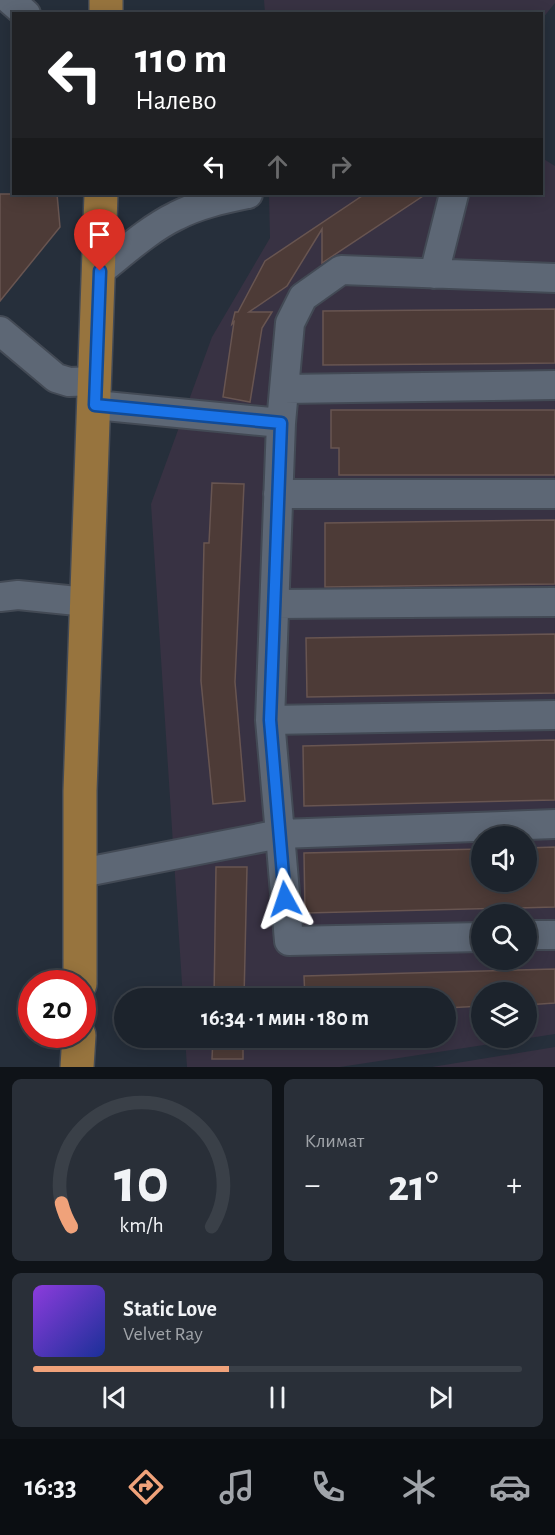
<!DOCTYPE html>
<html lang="ru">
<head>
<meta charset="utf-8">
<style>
	:root { --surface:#1c232c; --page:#292f38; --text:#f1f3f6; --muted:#a0a4a9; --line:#3a4048; --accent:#f0a27a }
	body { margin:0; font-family:"Alegreya Sans",sans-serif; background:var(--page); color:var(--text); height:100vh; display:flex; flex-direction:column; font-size:22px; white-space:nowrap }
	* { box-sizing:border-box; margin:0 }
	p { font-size:20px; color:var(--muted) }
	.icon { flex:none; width:33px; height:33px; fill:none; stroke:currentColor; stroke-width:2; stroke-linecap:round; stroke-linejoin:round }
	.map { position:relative; height:1067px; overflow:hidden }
	.side { display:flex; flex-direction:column; gap:12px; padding:12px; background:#0f1318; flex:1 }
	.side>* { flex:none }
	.banner { position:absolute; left:12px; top:12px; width:531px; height:183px; border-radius:0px; box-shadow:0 3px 15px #0003,0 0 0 2px var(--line); background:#202124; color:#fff; overflow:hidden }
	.buttons { position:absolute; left:471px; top:826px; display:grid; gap:12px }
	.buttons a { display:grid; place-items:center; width:66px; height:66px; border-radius:50%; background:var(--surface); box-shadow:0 3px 15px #0003,0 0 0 2px var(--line); font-size:30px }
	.speed { position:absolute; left:18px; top:970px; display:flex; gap:12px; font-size:30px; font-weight:700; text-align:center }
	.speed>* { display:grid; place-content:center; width:78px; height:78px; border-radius:50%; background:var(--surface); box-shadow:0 3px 15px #0003,0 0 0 2px var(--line); line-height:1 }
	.speed .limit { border:9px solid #d22; background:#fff; color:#111 }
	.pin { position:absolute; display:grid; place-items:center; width:51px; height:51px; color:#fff; margin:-62px -26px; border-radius:50% 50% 50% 0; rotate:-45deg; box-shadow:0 0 6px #0007 }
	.pin .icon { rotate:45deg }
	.me { position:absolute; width:66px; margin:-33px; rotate:355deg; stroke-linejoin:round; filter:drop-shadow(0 0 4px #0008) }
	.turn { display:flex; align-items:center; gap:21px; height:126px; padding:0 24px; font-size:27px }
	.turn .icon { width:78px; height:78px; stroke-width:2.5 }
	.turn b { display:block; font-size:42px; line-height:51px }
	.lanes { display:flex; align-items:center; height:57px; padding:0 24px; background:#0003; justify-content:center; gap:30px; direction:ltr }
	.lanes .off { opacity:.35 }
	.big { font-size:45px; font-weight:700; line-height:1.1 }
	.side .card { flex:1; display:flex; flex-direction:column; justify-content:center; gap:9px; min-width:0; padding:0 21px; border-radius:9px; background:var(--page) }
	.side .dial { align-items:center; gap:0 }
	.dial svg { height:156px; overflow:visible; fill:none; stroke:var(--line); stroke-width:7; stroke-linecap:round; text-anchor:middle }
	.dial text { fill:var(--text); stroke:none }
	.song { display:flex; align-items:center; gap:18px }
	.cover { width:72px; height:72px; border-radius:9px; background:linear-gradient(135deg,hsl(270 70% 55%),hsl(230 70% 35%)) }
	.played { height:6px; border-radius:3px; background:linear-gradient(90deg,var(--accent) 40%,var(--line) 40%) }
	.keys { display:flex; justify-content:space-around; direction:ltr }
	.heat { display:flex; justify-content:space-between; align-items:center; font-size:33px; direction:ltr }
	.side .tiles { flex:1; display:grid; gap:12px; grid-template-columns:1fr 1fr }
	.card:last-child { grid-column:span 2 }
	.trip { position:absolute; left:114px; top:988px; width:342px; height:60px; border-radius:30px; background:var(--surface); box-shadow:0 3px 15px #0003,0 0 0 2px var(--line); font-weight:700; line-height:60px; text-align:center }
	.menu { display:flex; height:96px; justify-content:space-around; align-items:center; background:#0b0e12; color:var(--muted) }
	.menu .icon { width:42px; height:42px }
	.menu .selected { color:var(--accent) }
	.menu b { font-size:27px; color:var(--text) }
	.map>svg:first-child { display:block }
	.industrial { fill:#383243; fill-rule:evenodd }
	.building { fill:#4d3b37; stroke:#685551; stroke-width:1.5 }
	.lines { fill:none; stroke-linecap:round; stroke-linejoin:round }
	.minor-casing { stroke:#434a55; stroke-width:32 }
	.major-casing { stroke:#434a55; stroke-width:36 }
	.minor { stroke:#5d6775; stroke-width:28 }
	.major { stroke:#97743e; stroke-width:33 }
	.route-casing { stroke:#114b97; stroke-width:15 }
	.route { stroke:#1a73e8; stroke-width:10 }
</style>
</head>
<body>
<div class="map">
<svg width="555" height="1067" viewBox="0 0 555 1067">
	<rect width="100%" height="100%" fill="#262f3b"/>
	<!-- industrial -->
	<path class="industrial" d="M264,0H555V3L542,19V14L265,13Z
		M542,158L555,166V1034L340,1067H187L185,1038H446V999H183L151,504L212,337L270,238L269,194H542ZM482,837H526V882H482ZM482,915H526V960H482ZM482,993H526V1038H482Z
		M555,1047V1067H432Z"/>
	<!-- building -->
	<path class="building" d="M0,194H57L60,227L0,301Z
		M365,194H426L322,263V229L287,286L249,312H272L262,328L250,402L223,397L234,322L232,324L235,312H238L265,261Z
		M555,309V363L323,365V311Z
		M331,410H555V475H339V448H331Z
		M212,483L244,484L235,682L245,801L213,804L201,681L204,543H209Z
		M555,520V584L325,587V523Z
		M555,634V693L307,697L306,638Z
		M555,740V800L304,806L303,746Z
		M555,847V907L305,913L304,853L482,849V882H526V848Z
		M216,867H247L244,999H214Z
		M555,969V1003L526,1005V993H482V1006L446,1008V999H305L304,976Z
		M213,1038H243V1059H212Z"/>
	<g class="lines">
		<!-- minor casing -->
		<g class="minor-casing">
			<path id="minor" d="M10,0L26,14
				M100,271C124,252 149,229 176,216C199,204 224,199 248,194
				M434,274L454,194
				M0,331L56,378L69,382L96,381
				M284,389L555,385
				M95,405L281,423L270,720L280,834L555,824
				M281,423L290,323L303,297L341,270L555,278
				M278,494H555
				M0,597L18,595L87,602
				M275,604L555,602
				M270,720L555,715
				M81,873L280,834L289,941L482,937
				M526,935H555"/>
		</g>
		<!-- major casing -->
		<g class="major-casing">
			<path id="major" d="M106,14V0
				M80,984V791L101,194
				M77,1067L79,1035"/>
		</g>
		<!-- minor -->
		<use href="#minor" class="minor"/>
		<!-- major -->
		<use href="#major" class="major"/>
	</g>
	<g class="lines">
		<!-- route casing -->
		<g class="route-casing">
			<path id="route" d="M100,271L95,405L281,423L270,720L285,899"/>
		</g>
		<!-- route -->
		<use href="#route" class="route"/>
	</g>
</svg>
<div class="buttons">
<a><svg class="icon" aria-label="sound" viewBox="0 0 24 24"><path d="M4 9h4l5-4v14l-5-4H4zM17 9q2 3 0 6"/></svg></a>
<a><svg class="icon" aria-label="search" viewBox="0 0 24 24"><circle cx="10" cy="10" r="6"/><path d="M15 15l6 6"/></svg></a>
<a><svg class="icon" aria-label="layers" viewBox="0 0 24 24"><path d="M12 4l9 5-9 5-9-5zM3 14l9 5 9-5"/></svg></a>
</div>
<div class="speed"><div class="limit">20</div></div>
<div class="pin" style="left:100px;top:271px;background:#d93025"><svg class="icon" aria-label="arrive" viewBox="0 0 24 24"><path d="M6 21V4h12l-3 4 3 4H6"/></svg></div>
<svg class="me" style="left:285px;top:899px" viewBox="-20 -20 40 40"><path d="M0-17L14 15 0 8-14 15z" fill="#1a73e8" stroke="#fff" stroke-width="4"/></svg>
<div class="trip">16:34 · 1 мин · 180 m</div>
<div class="banner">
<div class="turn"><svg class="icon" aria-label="left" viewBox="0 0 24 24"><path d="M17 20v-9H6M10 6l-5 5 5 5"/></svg><div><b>110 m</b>Налево</div></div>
<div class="lanes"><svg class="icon" aria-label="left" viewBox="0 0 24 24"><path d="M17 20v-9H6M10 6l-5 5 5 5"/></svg><svg class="icon off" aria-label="ahead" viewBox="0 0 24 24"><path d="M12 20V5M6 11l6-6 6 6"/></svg><svg class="icon off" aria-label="right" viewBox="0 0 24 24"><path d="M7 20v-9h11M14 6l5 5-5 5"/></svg></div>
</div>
</div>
<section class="side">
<div class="tiles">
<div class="card dial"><svg viewBox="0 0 100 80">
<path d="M14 69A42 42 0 1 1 86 69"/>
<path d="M14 69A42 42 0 0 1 9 57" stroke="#f0a27a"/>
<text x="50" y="56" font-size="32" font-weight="700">10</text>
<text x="50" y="72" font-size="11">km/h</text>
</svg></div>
<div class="card"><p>Климат</p>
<div class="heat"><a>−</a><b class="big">21°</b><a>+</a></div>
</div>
<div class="card">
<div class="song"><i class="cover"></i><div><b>Static Love</b><p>Velvet Ray</p></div></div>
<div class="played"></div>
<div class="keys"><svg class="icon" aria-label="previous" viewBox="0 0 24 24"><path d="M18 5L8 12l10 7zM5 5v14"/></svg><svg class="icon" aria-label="pause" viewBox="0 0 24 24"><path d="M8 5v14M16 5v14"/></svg><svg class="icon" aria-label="next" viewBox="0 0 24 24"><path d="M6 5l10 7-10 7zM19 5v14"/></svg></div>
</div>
</div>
</section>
<nav class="menu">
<b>16:33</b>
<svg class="icon selected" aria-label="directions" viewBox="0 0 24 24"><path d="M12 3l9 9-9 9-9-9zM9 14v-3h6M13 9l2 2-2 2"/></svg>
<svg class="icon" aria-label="music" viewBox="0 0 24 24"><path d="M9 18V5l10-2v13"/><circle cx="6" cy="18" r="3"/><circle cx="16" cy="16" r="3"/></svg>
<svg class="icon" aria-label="phone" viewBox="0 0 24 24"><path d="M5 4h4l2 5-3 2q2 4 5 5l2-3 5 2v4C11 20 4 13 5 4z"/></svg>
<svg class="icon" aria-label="climate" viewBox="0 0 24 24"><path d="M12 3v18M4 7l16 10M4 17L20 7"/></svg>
<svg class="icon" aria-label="car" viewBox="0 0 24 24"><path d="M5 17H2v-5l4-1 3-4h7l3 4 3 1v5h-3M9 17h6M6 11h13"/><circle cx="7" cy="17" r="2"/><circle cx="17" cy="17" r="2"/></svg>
</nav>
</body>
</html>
